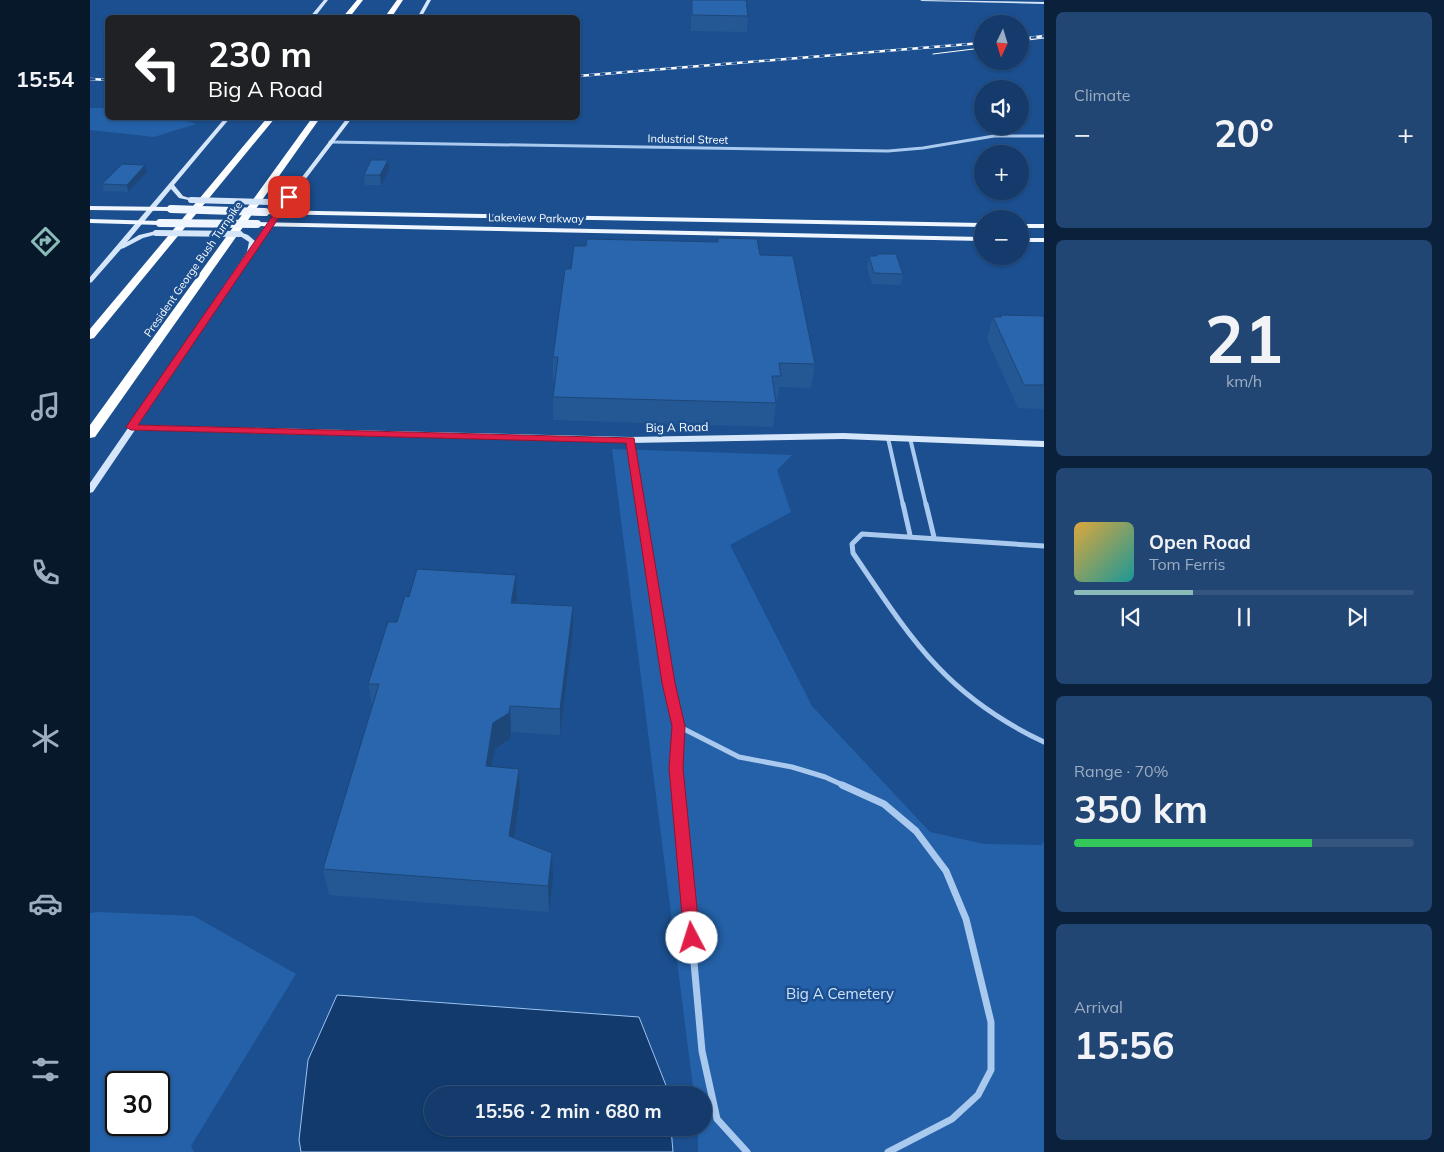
<!DOCTYPE html>
<html lang="en">
<head>
<meta charset="utf-8">
<style>
	:root { --surface:#143b6b; --page:#214673; --text:#f1f3f6; --muted:#9dadc1; --line:#33557e; --accent:#8bbbb9 }
	body { margin:0; font-family:Mulish,sans-serif; background:var(--page); color:var(--text); height:100vh; display:flex; flex-direction:column; font-size:19px; white-space:nowrap }
	* { box-sizing:border-box; margin:0 }
	p { font-size:16px; color:var(--muted) }
	.icon { flex:none; width:28px; height:28px; fill:none; stroke:currentColor; stroke-width:2; stroke-linecap:round; stroke-linejoin:round }
	.map { position:relative; flex:1; overflow:hidden }
	.details { display:flex; flex-direction:column; gap:12px; padding:12px; background:#0b203b; width:400px }
	.details>* { flex:none }
	.banner { position:absolute; left:15px; top:15px; width:475px; height:105px; border-radius:8px; box-shadow:0 1px 4px #0004,0 0 0 1px var(--line); background:#202124; color:#fff; overflow:hidden }
	.needle { width:32px; rotate:184deg }
	.fabs { position:absolute; left:884px; top:15px; display:grid; gap:10px }
	.fabs a { display:grid; place-items:center; width:55px; height:55px; border-radius:50%; background:var(--surface); box-shadow:0 1px 4px #0004,0 0 0 1px var(--line); font-size:25px }
	.speed { position:absolute; left:15px; top:1071px; display:flex; gap:10px; font-size:25px; font-weight:700; text-align:center }
	.speed>* { display:grid; place-content:center; width:65px; height:65px; border-radius:50%; background:var(--surface); box-shadow:0 1px 4px #0004,0 0 0 1px var(--line); line-height:1 }
	.speed .limit { border:2px solid #111; border-radius:8px; background:#fff; color:#111 }
	.pin { position:absolute; display:grid; place-items:center; width:42px; height:42px; color:#fff; margin:-21px; border-radius:10px; box-shadow:0 2px 8px #0006 }
	.me { position:absolute; width:55px; margin:-28px; rotate:355deg; stroke-linejoin:round; filter:drop-shadow(0 0 4px #0008) }
	.turn { display:flex; align-items:center; gap:18px; height:105px; padding:0 20px; font-size:22px }
	.turn .icon { width:65px; height:65px; stroke-width:2.5 }
	.turn b { display:block; font-size:35px; line-height:42px }
	.big { font-size:38px; font-weight:700; line-height:1.1 }
	.details .card { flex:1; display:flex; flex-direction:column; justify-content:center; gap:8px; min-width:0; padding:0 18px; border-radius:8px; background:var(--page) }
	.details .dial { align-items:center; gap:0 }
	.dial b { font-size:65px; line-height:1 }
	.song { display:flex; align-items:center; gap:15px }
	.cover { width:60px; height:60px; border-radius:8px; background:linear-gradient(135deg,hsl(40 70% 55%),hsl(180 70% 35%)) }
	.played { height:5px; border-radius:2px; background:linear-gradient(90deg,var(--accent) 35%,var(--line) 35%) }
	.keys { display:flex; justify-content:space-around; direction:ltr }
	.heat { display:flex; justify-content:space-between; align-items:center; font-size:28px; direction:ltr }
	.charge { height:8px; border-radius:4px; background:linear-gradient(90deg,#34c759 70%,var(--line) 0) }
	.trip { position:absolute; left:334px; top:1086px; width:288px; height:50px; border-radius:25px; background:var(--surface); box-shadow:0 1px 4px #0004,0 0 0 1px var(--line); font-weight:700; line-height:50px; text-align:center }
	main { display:flex; flex:1; min-height:0 }
	.tab-bar { display:flex; flex-direction:column; width:90px; justify-content:space-around; align-items:center; background:#08182b; color:var(--muted) }
	.tab-bar .icon { width:35px; height:35px }
	.tab-bar .active { color:var(--accent) }
	.tab-bar b { font-size:22px; color:var(--text) }
	.map>svg:first-child { display:block }
	.green { fill:#2461a8; fill-rule:evenodd }
	.water { fill:#123a6d; stroke:#9cc4f0 }
	.lines { fill:none; stroke-linecap:round; stroke-linejoin:round }
	.street-far3 { stroke:#a9c9ee; stroke-width:3 }
	.street-far2 { stroke:#a9c9ee; stroke-width:4 }
	.street-far1 { stroke:#a9c9ee; stroke-width:5 }
	.street { stroke:#a9c9ee; stroke-width:7 }
	.secondary { fill:#d6e6fa; fill-rule:evenodd }
	.primary { fill:#f0f6ff; fill-rule:evenodd }
	.highway { fill:#fff; fill-rule:evenodd }
	.tram { stroke:#fff; stroke-width:1 }
	.rail-casing { stroke:#fff; stroke-width:2.5 }
	.rail { stroke:#1b4f8f; stroke-width:2; stroke-dasharray:5.5; stroke-linecap:butt }
	.secondary-bridge { stroke:#d6e6fa; stroke-width:6 }
	.primary-bridge { stroke:#f0f6ff; stroke-width:8 }
	.wall { fill:#245895 }
	.shaded-wall { fill:#1d4779 }
	.building { fill:#2a66ad; stroke:#1d4779 }
	.route { fill:#e11d48; stroke:#92132f }
	.labels { text-anchor:middle; dominant-baseline:central; stroke-width:5; stroke-linejoin:round; paint-order:stroke }
	.far-street-label { font-size:11px; fill:#fff; stroke:#1b4f8f }
	.street-label { font-size:12px; fill:#fff; stroke:#1b4f8f }
	.near-park-label { font-size:15px; fill:#cfe3fa; stroke:#1b4f8f }
</style>
</head>
<body>
<main>
<nav class="tab-bar">
<b>15:54</b>
<svg class="icon active" aria-label="directions" viewBox="0 0 24 24"><path d="M12 3l9 9-9 9-9-9zM9 14v-3h6M13 9l2 2-2 2"/></svg>
<svg class="icon" aria-label="music" viewBox="0 0 24 24"><path d="M9 18V5l10-2v13"/><circle cx="6" cy="18" r="3"/><circle cx="16" cy="16" r="3"/></svg>
<svg class="icon" aria-label="phone" viewBox="0 0 24 24"><path d="M5 4h4l2 5-3 2q2 4 5 5l2-3 5 2v4C11 20 4 13 5 4z"/></svg>
<svg class="icon" aria-label="climate" viewBox="0 0 24 24"><path d="M12 3v18M4 7l16 10M4 17L20 7"/></svg>
<svg class="icon" aria-label="car" viewBox="0 0 24 24"><path d="M5 17H2v-5l4-1 3-4h7l3 4 3 1v5h-3M9 17h6M6 11h13"/><circle cx="7" cy="17" r="2"/><circle cx="17" cy="17" r="2"/></svg>
<svg class="icon" aria-label="filters" viewBox="0 0 24 24"><path d="M4 7h16M4 17h16"/><circle cx="9" cy="7" r="2"/><circle cx="15" cy="17" r="2"/></svg>
</nav>
<div class="map">
<svg width="954" height="1152" viewBox="0 0 954 1152">
	<rect width="100%" height="100%" fill="#1b4f8f"/>
	<!-- green -->
	<path class="green" d="M0,108H17L18,118H88L106,124L64,137L0,130Z
		M522,449L702,455L687,470L701,512L640,545L722,706L840,832L894,844L952,845L954,841V1152H608V1128H612V1095H604Z
		M8,912L104,916L206,974L101,1146L104,1152H0V913ZM69,1082V1125H26V1082Z"/>
	<!-- water -->
	<path class="water" d="M247,995L549,1017L577,1088V1095H342V1128H581L583,1152H211L209,1140L218,1060Z"/>
	<g class="lines">
		<!-- street-far3 -->
		<path class="street-far3" d="M240,142L798,151L833,148L904,136H954"/>
		<!-- street-far2 -->
		<path class="street-far2" d="M798,438L813,505
			M820,438L836,505
			M540,440L550,505"/>
		<!-- street-far1 -->
		<path class="street-far1" d="M550,504L578,683L588,726
			M813,504L820,535
			M836,504L844,537
			M954,546L772,534L762,544L763,553C821,639 856,696 954,742
			M588,786L586,768L588,726L649,757L702,767L735,777L755,786"/>
		<!-- street -->
		<path class="street" d="M588,785L612,1051L627,1119L657,1152
			M752,785L794,804L826,831L856,871L876,919L901,1022V1070L888,1095L862,1119L798,1152"/>
		<!-- secondary -->
		<path class="secondary" d="M234,0H238L224,18H219Z
			M337,0H341L331,18H327Z
			M830,0L954,2V4L832,1Z
			M135,118H140L84,185L93,196L103,199V201L89,198L81,189L37,242L49,235L66,231L68,232V234L53,238L34,248L31,249L2,282L0,283V277Z
			M257,118H262L190,213L48,425L540,437L753,433L954,441V447L753,439L540,443L45,430L3,492L0,493V483L38,428L37,427L40,425L157,252L159,242L147,234L150,232L158,235L165,241L186,211Z"/>
		<!-- primary -->
		<path class="primary" d="M0,206L81,207L85,209L81,211L0,210Z
			M172,210L892,223V227L175,214H172Z
			M0,219L70,221L74,223L70,225L0,223Z
			M164,222L892,237V241L167,226L163,224Z
			M930,224H954V228H930Z
			M930,238H954V242H930Z"/>
		<!-- highway -->
		<path class="highway" d="M267,0H273L259,18H252Z
			M307,0H313L301,18H294Z
			M177,118H185L4,338L0,339V329Z
			M222,118H230L5,437L0,438V425Z"/>
		<!-- tram -->
		<path class="tram" d="M930,41L954,38
			M843,54L892,48"/>
		<!-- rail casing -->
		<g class="rail-casing">
			<path id="rail" d="M930,39L954,36
				M488,76L892,43
				M0,79L18,80"/>
		</g>
		<!-- rail -->
		<use href="#rail" class="rail"/>
		<!-- secondary-bridge -->
		<path class="secondary-bridge" d="M101,200L179,202
			M66,233L150,234"/>
		<!-- primary-bridge -->
		<path class="primary-bridge" d="M81,209L175,212
			M70,223L167,224"/>
	</g>
	<!-- wall -->
	<path class="wall" d="M601,0L658,16L657,32L601,31Z
		M55,165L57,172L38,192L14,191L12,184Z
		M299,170L291,185H275L274,175Z
		M628,238L670,255L725,364L721,388L689,387L688,399H686V403L683,427L463,420V397L465,380H463V357L481,269L496,246L628,242Z
		M787,254L813,274L811,285L782,284L777,267L779,256H786Z
		M911,315L954,316V409L928,408L897,339L903,317H910Z
		M426,575L427,600V603L483,606V632L470,735L421,732L420,739L405,749L402,767L429,769L430,794L424,838L463,879L459,912L239,895L233,869L282,707L278,684L319,597Z"/>
	<!-- shaded-wall -->
	<path class="shaded-wall" d="M298,160L299,170L291,185L290,175Z
		M55,165L57,172L38,192L37,185Z
		M426,575L427,600L422,628L421,603Z
		M483,606V632L470,735V709Z
		M420,706L421,732L420,739L405,749L397,792L396,766L403,723Z
		M429,769L430,794L421,862L419,836Z
		M462,853L463,879L459,912L458,886Z"/>
	<!-- building -->
	<path class="building" d="M602,0H656L658,16L602,15Z
		M281,160H298L290,175H274Z
		M32,164L55,165L37,185L12,184Z
		M628,238L667,239L670,255L703,256L725,364L689,363L691,376H682L686,403L463,397L468,357H463L475,269H481L484,246H496L497,239L628,242Z
		M787,254H806L813,274L784,273L779,256H787Z
		M911,315L954,316V385H934L903,317H911Z
		M327,569L426,575L421,603L483,606L470,709L420,706L419,713L403,723L396,766L429,769L419,836L462,853L458,886L233,869L289,684H278L298,622H307L315,596L319,597Z"/>
	<!-- route -->
	<path class="route" d="M197,195L203,197L48,425L544,438L585,683L595,726L593,768L610,938L607,943L602,945L596,943L594,938L579,768L582,726L572,683L536,443L41,430L36,427Z"/>
	<g class="labels">
		<!-- far-street labels -->
		<g class="far-street-label">
			<text transform="translate(598 139) rotate(1)">Industrial Street</text>
			<text transform="translate(446 218) rotate(1)">Lakeview Parkway</text>
			<text transform="translate(103 269) rotate(-55)">President George Bush Turnpike</text>
		</g>
		<!-- street labels -->
		<g class="street-label">
			<text transform="translate(587 427) rotate(-1)">Big A Road</text>
		</g>
		<!-- near-park labels -->
		<g class="near-park-label">
			<text x="750" y="993">Big A Cemetery</text>
		</g>
	</g>
</svg>
<div class="fabs">
<a><svg class="needle" viewBox="-14 -14 28 28"><path d="M0-13l5 13h-10z" fill="#e53935"/><path d="M0 13l5-13h-10z" fill="#9dadc1"/></svg></a>
<a><svg class="icon" aria-label="sound" viewBox="0 0 24 24"><path d="M4 9h4l5-4v14l-5-4H4zM17 9q2 3 0 6"/></svg></a>
<a>+</a>
<a>−</a>
</div>
<div class="speed"><div class="limit">30</div></div>
<div class="pin" style="left:199px;top:197px;background:#d93025"><svg class="icon" aria-label="arrive" viewBox="0 0 24 24"><path d="M6 21V4h12l-3 4 3 4H6"/></svg></div>
<svg class="me" style="left:602px;top:938px" viewBox="-20 -20 40 40"><circle r="19" fill="#fff"/><path d="M0-13L10 11 0 6-10 11z" fill="#e11d48"/></svg>
<div class="trip">15:56 · 2 min · 680 m</div>
<div class="banner">
<div class="turn"><svg class="icon" aria-label="left" viewBox="0 0 24 24"><path d="M17 20v-9H6M10 6l-5 5 5 5"/></svg><div><b>230 m</b>Big A Road</div></div>
</div>
</div>
<section class="details">
<div class="card"><p>Climate</p>
<div class="heat"><a>−</a><b class="big">20°</b><a>+</a></div>
</div>
<div class="card dial"><b>21</b><p>km/h</p></div>
<div class="card">
<div class="song"><i class="cover"></i><div><b>Open Road</b><p>Tom Ferris</p></div></div>
<div class="played"></div>
<div class="keys"><svg class="icon" aria-label="previous" viewBox="0 0 24 24"><path d="M18 5L8 12l10 7zM5 5v14"/></svg><svg class="icon" aria-label="pause" viewBox="0 0 24 24"><path d="M8 5v14M16 5v14"/></svg><svg class="icon" aria-label="next" viewBox="0 0 24 24"><path d="M6 5l10 7-10 7zM19 5v14"/></svg></div>
</div>
<div class="card"><p>Range · 70%</p><b class="big">350 km</b><div class="charge"></div></div>
<div class="card"><p>Arrival</p><b class="big">15:56</b></div>
</section>
</main>
</body>
</html>
